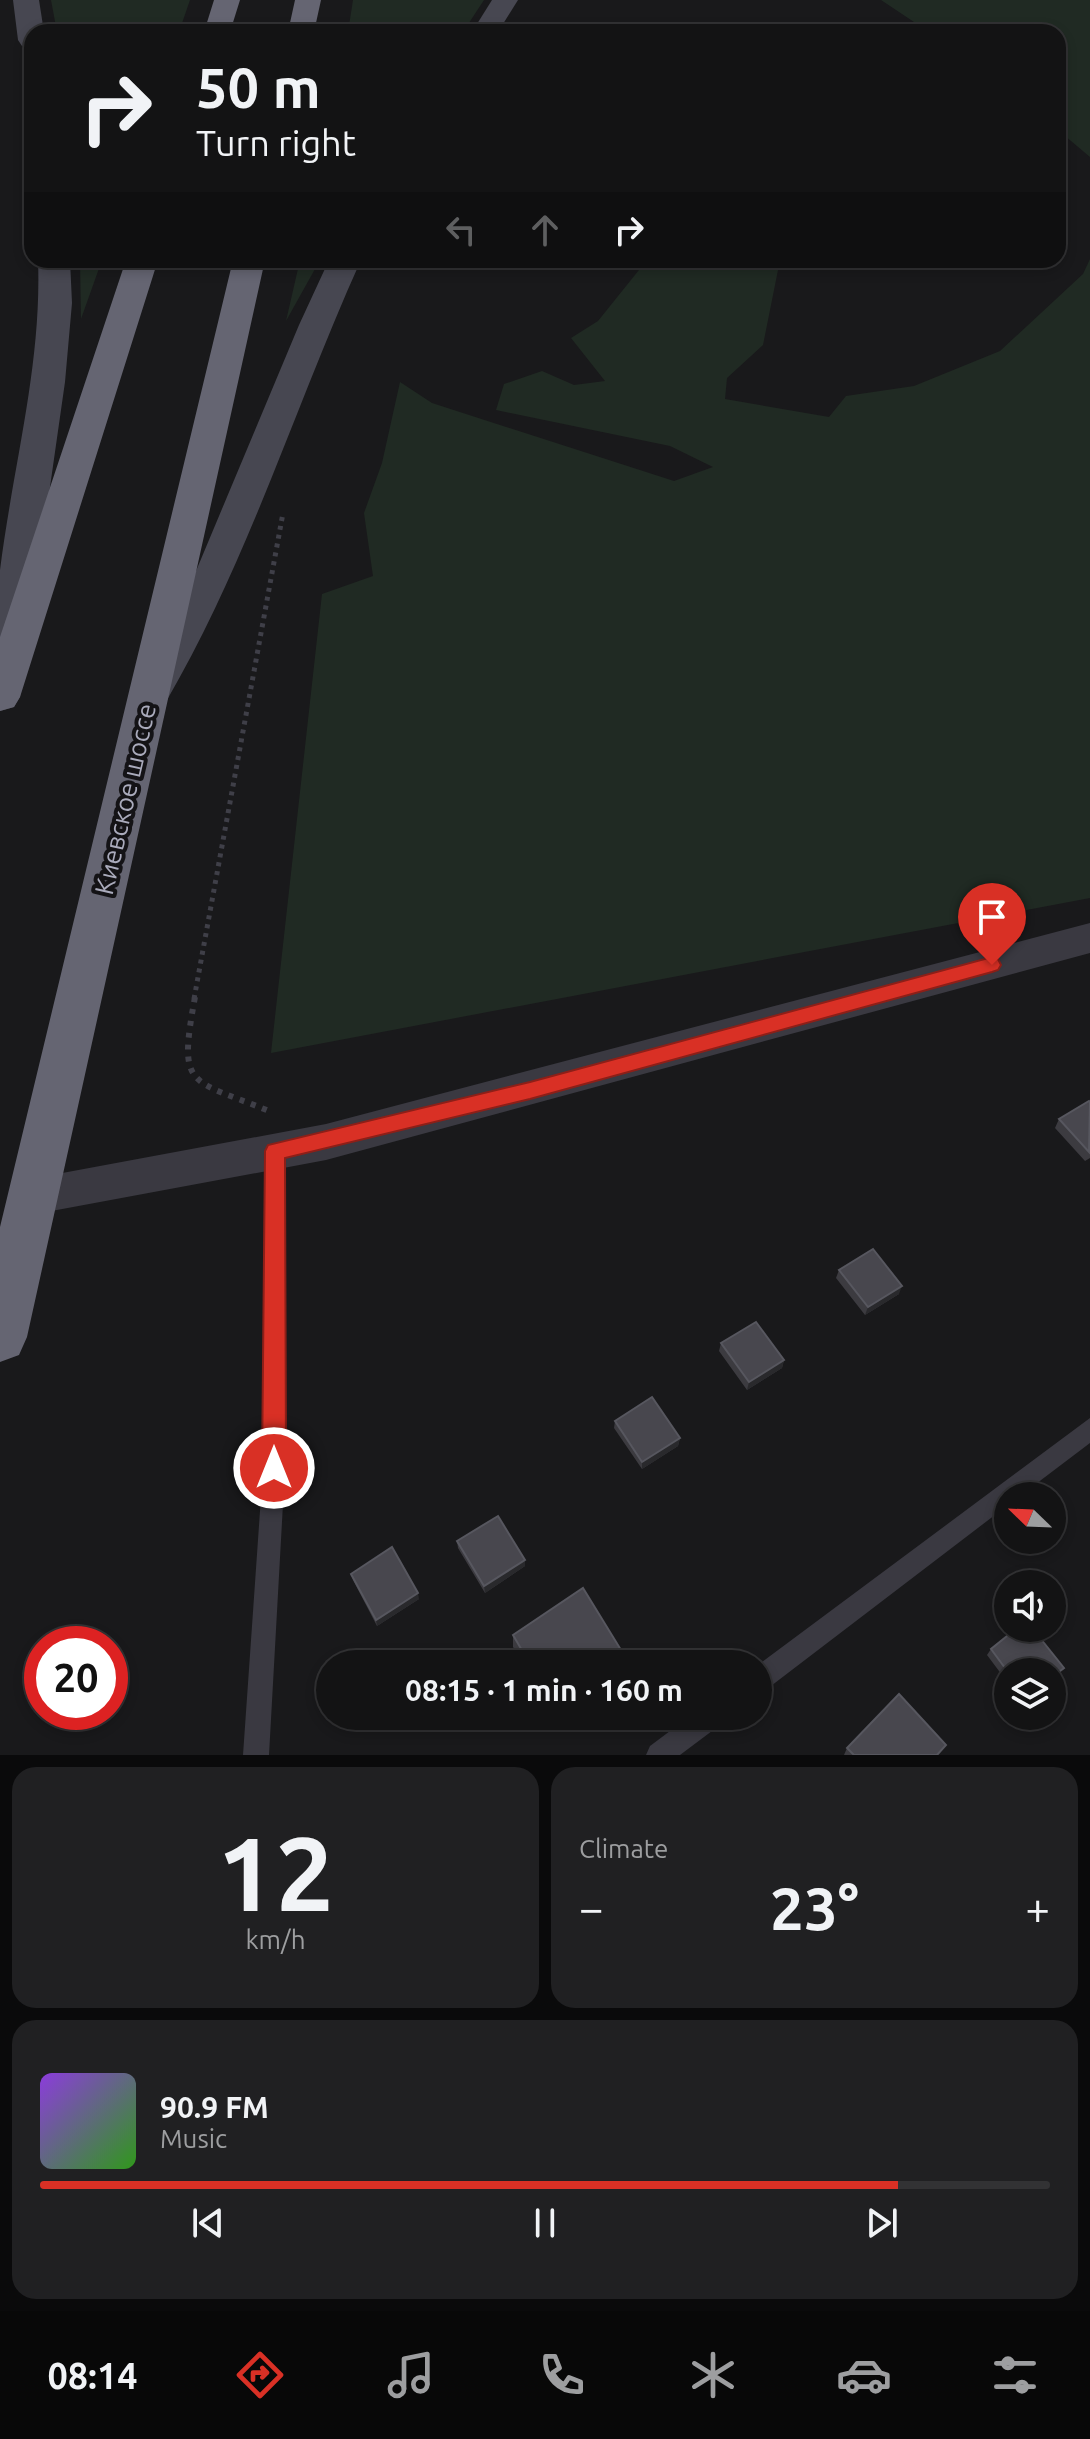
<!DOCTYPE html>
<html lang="en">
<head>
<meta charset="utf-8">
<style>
	:root { --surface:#131314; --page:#202022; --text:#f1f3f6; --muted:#9d9ea0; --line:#323234; --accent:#d93025 }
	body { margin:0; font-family:Ubuntu,sans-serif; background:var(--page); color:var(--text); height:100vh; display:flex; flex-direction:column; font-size:30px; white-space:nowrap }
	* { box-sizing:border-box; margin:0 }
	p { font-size:26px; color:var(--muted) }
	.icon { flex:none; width:44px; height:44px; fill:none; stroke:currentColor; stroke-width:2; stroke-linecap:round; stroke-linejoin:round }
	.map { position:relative; height:1755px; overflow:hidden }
	.sheet { display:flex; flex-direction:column; gap:12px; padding:12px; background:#0a0a0b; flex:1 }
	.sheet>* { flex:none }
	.hud { position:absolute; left:24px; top:24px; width:1042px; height:244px; border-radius:24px; box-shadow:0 4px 12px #0003,0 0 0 2px var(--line); background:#131314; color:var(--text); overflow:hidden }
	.needle { width:52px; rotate:293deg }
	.tools { position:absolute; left:994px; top:1482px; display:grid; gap:16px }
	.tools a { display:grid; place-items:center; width:72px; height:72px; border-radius:50%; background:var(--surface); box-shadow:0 4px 12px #0003,0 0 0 2px var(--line); font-size:40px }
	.speed { position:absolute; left:24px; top:1626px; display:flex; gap:16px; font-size:40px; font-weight:700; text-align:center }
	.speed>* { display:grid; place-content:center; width:104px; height:104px; border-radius:50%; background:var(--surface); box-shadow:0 4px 12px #0003,0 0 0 2px var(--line); line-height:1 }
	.speed .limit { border:12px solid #d22; background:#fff; color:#111 }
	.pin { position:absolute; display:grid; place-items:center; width:68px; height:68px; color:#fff; margin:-82px -34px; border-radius:50% 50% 50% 0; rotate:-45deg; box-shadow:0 0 8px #0007 }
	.pin .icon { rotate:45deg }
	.me { position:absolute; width:88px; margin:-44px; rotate:0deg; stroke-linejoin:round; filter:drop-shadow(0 0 6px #0008) }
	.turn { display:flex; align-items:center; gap:28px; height:168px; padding:0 40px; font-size:36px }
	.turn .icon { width:104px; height:104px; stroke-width:2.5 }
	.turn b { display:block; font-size:56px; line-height:68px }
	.lanes { display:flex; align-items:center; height:76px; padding:0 40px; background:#0003; justify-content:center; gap:40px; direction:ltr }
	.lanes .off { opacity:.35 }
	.big { font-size:60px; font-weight:700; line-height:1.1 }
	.sheet .tile { flex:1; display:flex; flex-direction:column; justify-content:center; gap:12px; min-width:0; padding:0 28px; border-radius:24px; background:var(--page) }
	.sheet .dial { align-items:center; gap:0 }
	.dial b { font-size:104px; line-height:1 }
	.song { display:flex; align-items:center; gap:24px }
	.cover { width:96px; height:96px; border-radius:12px; background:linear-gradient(135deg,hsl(270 70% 55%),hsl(110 70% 35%)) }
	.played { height:8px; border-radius:4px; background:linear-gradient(90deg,var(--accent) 85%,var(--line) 85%) }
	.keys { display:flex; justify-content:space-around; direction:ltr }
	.heat { display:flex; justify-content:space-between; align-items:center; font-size:44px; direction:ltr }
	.sheet .tiles { flex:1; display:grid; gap:12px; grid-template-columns:1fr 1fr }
	.tile:last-child { grid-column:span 2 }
	.trip { position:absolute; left:316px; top:1650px; width:456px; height:80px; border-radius:40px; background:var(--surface); box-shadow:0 4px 12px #0003,0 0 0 2px var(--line); font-weight:700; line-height:80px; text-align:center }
	.dock { display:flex; height:128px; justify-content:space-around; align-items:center; background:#080808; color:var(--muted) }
	.dock .icon { width:56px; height:56px }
	.dock .current { color:var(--accent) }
	.dock b { font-size:36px; color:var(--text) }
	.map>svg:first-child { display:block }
	.green { fill:#202a23 }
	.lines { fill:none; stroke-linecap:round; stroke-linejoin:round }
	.path-far1 { stroke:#3f3f48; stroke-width:5; stroke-dasharray:4 5; stroke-linecap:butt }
	.path { stroke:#3f3f48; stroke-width:6; stroke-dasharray:5 7; stroke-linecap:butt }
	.lane { fill:#3a3941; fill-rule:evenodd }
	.street { fill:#3a3941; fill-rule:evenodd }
	.secondary { fill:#474751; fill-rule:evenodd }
	.highway { fill:#656572; fill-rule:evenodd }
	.wall { fill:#3c3b40 }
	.shaded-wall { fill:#29292c }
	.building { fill:#48474e; stroke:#57575f; stroke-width:2 }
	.route { fill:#d93025; stroke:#8d1f18; stroke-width:2 }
	.labels { text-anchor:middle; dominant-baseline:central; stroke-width:8; stroke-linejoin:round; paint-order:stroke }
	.street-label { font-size:26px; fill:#aaabbc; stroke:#141316 }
</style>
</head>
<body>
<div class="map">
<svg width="1090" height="1755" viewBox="0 0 1090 1755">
	<rect width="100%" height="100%" fill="#19191b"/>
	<!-- green -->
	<path class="green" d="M51,0H190L179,32H57Z
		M353,0H484L463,32H348Z
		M881,0H1090V157L1058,130V32H929Z
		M1090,259V898L271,1053L322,594L373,576L364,513L382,463L400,382L432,403L674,481L713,467L670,446L496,410L504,384L542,371L574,385L605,381L571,338L598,321L647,260H780L763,345L727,378L725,399L829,417L846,396L914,386L1000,351L1083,274Z
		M80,260H102L81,319Z
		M300,260H320L286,321Z"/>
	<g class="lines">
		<!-- path-far1 -->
		<path class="path-far1" d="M194,999L283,513"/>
		<!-- path -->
		<path class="path" d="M195,997C178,1089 188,1078 269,1111"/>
		<!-- lane -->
		<path class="lane" d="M275,1142L282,1145L285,1151V1468L269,1755H243L263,1468L265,1151L268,1145Z
			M1090,1418V1443L1020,1496H1008V1505L767,1689L758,1692V1665Z
			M690,1716H723L720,1725L680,1755H646L650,1746Z"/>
		<!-- street -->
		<path class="street" d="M1090,923V953L326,1160L30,1215L15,1210L9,1197L15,1184L30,1179L326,1124Z"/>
		<!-- secondary -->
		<path class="secondary" d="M13,0H39L44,32H32V48L22,46L18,40Z
			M492,0H518L498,32H472Z
			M38,260H70L72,303L65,382L20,697L14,707L0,711C0,665 0,616 0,570C13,466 42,365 38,260Z
			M329,260H361C295,406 248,561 167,700L153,704L139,700L133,690L196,571L299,325Z"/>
		<!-- highway -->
		<path class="highway" d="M214,0H240L230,32H204Z
			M295,0H321L314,32H288Z
			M126,260H158L20,697L14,707L0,711V637Z
			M233,260H265L27,1337L19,1355L0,1362V1227Z"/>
	</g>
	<!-- wall -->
	<path class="wall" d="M1090,1102V1158L1085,1161L1055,1128L1059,1119Z
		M839,1270L899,1294L865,1315L836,1278Z
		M721,1343L784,1360L782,1368L747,1390L719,1351Z
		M615,1421L680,1438L678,1446L642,1469L614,1428Z
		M457,1541L525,1560V1566L485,1593L458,1548Z
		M351,1574L419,1599L377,1626L353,1580Z
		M513,1635L629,1663V1664H523L513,1647Z
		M991,1649L1059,1673L1052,1679V1672H1008V1683L987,1655Z
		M847,1748L939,1755H844Z"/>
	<!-- shaded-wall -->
	<path class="shaded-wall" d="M902,1286L899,1294L865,1315L868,1307Z
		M784,1360L782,1368L747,1390L749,1382Z
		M680,1438L678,1446L642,1469V1462Z
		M525,1560V1566L485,1593L484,1586Z
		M418,1593L419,1599L377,1626L376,1620Z
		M557,1716H567L557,1722Z"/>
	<!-- building -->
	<path class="building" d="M1089,1101L1090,1102L1089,1152L1059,1119Z
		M873,1249L902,1286L868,1307L839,1270Z
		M756,1322L784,1360L749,1382L721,1343Z
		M652,1397L680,1438L642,1462L615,1421Z
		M498,1516L525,1560L484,1586L457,1541Z
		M392,1547L418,1593L376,1620L351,1574Z
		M583,1588L629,1663L627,1664H530L513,1635Z
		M1017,1628H1032L1064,1668L1052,1677V1672H1008L991,1649Z
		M899,1694L946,1745L937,1755H854L847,1748Z"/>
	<!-- route -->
	<path class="route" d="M992,957L998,959L1001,965L998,970L992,972L530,1099L285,1158L286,1468L282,1476L274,1480L266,1476L262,1468L265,1151L268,1145L530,1082Z"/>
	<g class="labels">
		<!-- street labels -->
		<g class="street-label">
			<text transform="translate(125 799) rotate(-77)">Киевское шоссе</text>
		</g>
	</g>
</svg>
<div class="tools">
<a><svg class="needle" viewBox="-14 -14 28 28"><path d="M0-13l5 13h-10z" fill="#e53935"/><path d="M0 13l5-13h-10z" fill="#9d9ea0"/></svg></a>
<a><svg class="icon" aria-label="sound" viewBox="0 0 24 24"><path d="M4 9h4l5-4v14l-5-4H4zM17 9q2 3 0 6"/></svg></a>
<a><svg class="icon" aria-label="layers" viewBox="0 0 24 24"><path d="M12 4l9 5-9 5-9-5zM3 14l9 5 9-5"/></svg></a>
</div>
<div class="speed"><div class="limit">20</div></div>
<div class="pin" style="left:992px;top:965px;background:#d93025"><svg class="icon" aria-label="arrive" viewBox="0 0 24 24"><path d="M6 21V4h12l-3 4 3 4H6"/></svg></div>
<svg class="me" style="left:274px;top:1468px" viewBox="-20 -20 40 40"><circle r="17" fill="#d93025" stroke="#fff" stroke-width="3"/><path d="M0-11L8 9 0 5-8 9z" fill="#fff"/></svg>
<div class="trip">08:15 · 1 min · 160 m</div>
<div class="hud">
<div class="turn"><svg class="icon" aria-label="right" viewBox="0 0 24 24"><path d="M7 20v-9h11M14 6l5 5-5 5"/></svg><div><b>50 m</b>Turn right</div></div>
<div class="lanes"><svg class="icon off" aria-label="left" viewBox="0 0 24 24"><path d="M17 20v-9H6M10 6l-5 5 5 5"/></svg><svg class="icon off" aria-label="ahead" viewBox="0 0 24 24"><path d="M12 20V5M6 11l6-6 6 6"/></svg><svg class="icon" aria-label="right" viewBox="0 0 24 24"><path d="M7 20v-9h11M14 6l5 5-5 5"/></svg></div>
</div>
</div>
<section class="sheet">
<div class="tiles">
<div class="tile dial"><b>12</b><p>km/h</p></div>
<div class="tile"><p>Climate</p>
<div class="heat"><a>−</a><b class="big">23°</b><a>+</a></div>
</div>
<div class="tile">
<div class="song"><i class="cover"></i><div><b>90.9 FM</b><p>Music</p></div></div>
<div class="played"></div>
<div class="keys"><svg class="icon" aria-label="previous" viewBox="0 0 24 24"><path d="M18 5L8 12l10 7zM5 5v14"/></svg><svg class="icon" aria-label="pause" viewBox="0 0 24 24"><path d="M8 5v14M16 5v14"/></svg><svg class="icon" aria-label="next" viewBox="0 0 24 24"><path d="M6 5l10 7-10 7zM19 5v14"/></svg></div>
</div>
</div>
</section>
<nav class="dock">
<b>08:14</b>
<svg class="icon current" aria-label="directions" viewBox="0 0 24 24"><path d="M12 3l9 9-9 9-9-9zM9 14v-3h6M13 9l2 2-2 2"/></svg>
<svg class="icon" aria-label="music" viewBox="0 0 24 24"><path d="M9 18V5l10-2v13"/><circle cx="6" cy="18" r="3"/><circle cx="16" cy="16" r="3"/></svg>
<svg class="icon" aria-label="phone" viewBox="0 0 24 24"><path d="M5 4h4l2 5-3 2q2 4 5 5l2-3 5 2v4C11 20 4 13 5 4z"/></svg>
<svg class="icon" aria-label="climate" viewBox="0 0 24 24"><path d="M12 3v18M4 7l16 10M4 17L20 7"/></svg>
<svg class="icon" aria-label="car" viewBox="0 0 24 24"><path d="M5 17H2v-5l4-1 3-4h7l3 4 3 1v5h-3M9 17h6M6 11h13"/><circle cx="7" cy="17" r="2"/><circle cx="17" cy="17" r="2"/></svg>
<svg class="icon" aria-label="filters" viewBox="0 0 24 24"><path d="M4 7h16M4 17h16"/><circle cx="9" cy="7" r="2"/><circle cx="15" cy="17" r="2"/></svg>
</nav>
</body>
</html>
